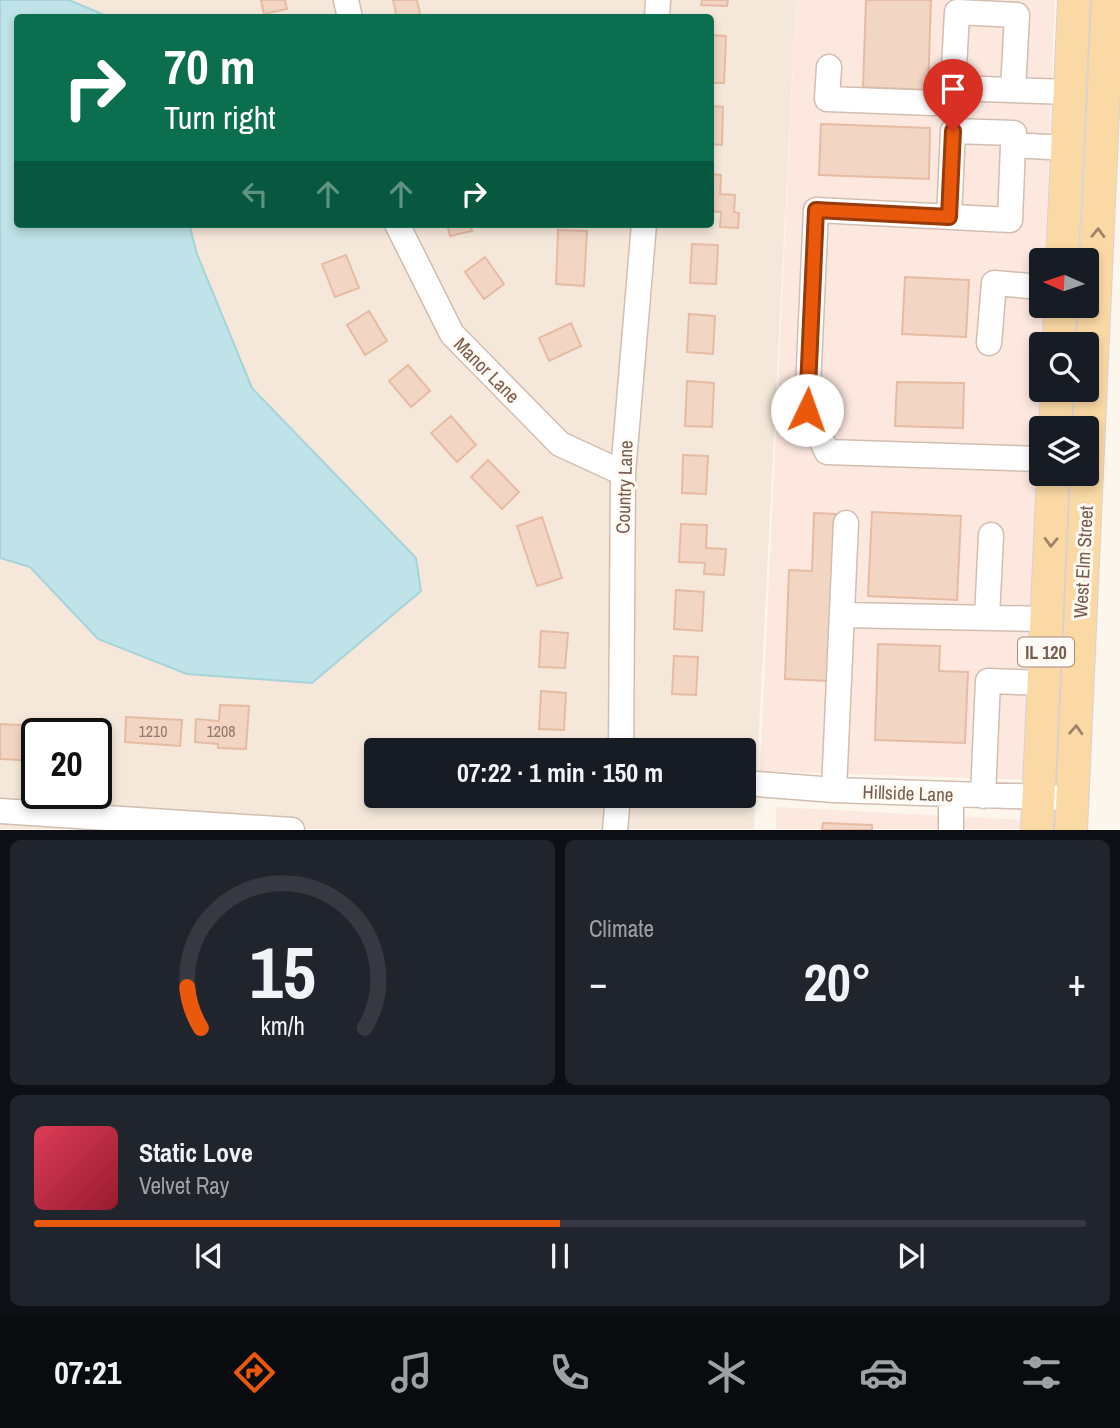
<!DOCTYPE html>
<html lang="en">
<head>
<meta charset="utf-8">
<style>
	:root { --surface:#171b24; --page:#20242c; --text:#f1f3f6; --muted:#9ea1a6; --line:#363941; --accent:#ea580c }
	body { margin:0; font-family:"Archivo Narrow",sans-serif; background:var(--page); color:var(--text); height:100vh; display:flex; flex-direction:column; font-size:26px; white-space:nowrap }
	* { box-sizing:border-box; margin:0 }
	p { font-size:23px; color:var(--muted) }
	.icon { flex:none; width:38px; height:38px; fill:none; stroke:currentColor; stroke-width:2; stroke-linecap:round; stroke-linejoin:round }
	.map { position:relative; height:830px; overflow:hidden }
	.panel { display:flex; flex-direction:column; gap:10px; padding:10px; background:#0d0f14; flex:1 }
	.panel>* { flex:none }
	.hud { position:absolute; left:14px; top:14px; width:700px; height:214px; border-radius:7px; box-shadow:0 4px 10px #0003; background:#0b6e4f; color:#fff; overflow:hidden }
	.needle { width:46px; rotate:273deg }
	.fabs { position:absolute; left:1029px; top:248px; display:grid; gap:14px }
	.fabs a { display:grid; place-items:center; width:70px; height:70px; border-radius:7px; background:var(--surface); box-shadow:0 4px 10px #0003; font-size:35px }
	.speed { position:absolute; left:21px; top:718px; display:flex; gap:14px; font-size:35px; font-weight:700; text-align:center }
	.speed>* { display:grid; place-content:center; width:91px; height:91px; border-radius:50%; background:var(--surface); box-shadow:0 4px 10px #0003; line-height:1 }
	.speed .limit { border:4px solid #111; border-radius:10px; background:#fff; color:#111 }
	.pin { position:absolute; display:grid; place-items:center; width:60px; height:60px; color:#fff; margin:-72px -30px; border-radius:50% 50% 50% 0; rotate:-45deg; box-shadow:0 0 7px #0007 }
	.pin .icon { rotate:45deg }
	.me { position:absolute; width:77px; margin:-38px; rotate:3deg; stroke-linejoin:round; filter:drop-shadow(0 0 5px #0008) }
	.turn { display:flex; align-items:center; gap:24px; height:147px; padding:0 35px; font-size:32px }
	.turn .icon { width:91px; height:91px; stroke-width:2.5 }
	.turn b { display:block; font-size:49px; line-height:60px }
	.lanes { display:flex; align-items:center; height:66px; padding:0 35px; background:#0003; justify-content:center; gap:35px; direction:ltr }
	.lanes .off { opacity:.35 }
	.big { font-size:52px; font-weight:800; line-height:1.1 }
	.panel .widget { flex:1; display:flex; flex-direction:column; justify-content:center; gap:10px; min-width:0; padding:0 24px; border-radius:10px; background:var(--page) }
	.panel .dial { align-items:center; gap:0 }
	.dial svg { height:182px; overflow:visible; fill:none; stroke:var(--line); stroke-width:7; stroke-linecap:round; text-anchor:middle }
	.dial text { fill:var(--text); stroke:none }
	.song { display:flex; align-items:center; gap:21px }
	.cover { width:84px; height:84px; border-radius:10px; background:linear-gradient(135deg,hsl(350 70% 55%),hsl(350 70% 35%)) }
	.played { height:7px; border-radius:4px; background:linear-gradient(90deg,var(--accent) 50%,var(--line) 50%) }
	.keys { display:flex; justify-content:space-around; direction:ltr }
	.heat { display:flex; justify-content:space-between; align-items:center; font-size:38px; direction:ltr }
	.panel .tiles { flex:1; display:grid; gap:10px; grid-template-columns:1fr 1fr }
	.widget:last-child { grid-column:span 2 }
	.trip { position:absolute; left:364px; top:738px; width:392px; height:70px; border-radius:7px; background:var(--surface); box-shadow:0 4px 10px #0003; font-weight:800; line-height:70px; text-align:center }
	.tab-bar { display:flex; height:112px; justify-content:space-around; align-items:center; background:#090b0e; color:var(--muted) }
	.tab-bar .icon { width:49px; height:49px }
	.tab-bar .on { color:var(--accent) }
	.tab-bar b { font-size:32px; color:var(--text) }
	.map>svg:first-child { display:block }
	.residential { fill:#f5e8da; fill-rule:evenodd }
	.commercial { fill:#fde8e0 }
	.water { fill:#bfe3e8; stroke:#a5d3da; stroke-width:2 }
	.building { fill:#f3d5c3; stroke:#e6bba3; stroke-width:2 }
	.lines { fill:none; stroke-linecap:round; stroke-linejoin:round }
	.minor-casing { stroke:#d1beb0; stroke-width:27 }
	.major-casing { stroke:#dad1cd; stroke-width:34 }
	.minor { stroke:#fff; stroke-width:24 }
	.major { stroke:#fbd9a5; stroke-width:32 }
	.oneway { stroke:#a18267 }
	.route-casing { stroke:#983908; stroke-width:18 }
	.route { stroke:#ea580c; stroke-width:12 }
	.labels { text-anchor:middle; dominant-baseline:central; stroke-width:6; stroke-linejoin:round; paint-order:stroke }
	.number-label { font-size:16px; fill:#987a6a }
	.shield { fill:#fffaf3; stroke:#a28b7f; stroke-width:2 }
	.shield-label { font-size:18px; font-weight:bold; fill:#7a5c4d }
	.street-label { font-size:19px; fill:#7a5c4d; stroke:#fffaf3 }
</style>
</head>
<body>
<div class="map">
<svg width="1120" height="830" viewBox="0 0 1120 830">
	<rect width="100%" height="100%" fill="#fdf6ec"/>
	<!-- residential -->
	<path class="residential" d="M0,0H796L754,829H0ZM18,18H710V224H18ZM37,733H96V793H37ZM376,751H744V796H376Z"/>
	<!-- commercial -->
	<path class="commercial" d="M796,0H1055L1045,261H1041V306H1044L1026,780L760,771Z
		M776,807L1021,820V829H776Z"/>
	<!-- water -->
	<path class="water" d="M0,0H69L109,17L18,18V224H189L197,254L252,388L416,558L421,591L312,683L187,674L98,639L30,567L0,558Z"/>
	<!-- building -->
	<path class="building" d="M261,0H285L287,9L264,14Z
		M393,0H417L421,18H397Z
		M702,0H728L727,6L701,5Z
		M866,0H931L928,90L863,87Z
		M710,35L726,36L724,83H710Z
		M710,106L723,107L722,145L710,144Z
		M821,124L930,128L929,179L819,175Z
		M710,174L721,175L720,194L735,195L734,212L739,213L738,228L720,227L721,212L710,211Z
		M447,224H470L472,231L450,236Z
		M558,230L587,231L584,286L556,284Z
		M692,244L718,245L716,284L690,283Z
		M346,255L359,288L335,297L322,264Z
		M485,257L504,284L484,299L465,272Z
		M905,277L969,280L966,337L902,334Z
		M369,311L387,341L365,355L347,325Z
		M689,314L715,316L713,354L687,352Z
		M571,323L581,346L549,361L539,338Z
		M408,365L430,391L411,407L389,381Z
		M687,381L714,383L712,427L685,426Z
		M897,382L964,383L963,428L895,426Z
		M451,416L476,445L457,462L431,433Z
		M683,455L708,456L706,494L682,493Z
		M488,460L519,492L502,509L471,477Z
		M872,512L961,516L957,600L868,596Z
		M814,513L835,514L828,681L785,679L789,570L812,571Z
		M542,517L562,578L537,586L517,526Z
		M681,524L707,525L706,548L726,549L724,575L704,574L705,563L679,562Z
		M676,590L704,592L702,631L674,629Z
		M541,631L568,633L565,668L539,667Z
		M878,644L940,646L939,671L968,672L965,743L875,740Z
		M674,656L698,657L696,695L672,694Z
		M541,691L566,693L564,730L539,729Z
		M220,705L249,706L246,749L218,748V744L195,742L196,719L219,721Z
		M126,717L182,720L180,746L125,742Z
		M0,724L40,726V733H37V761L0,759Z
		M96,743H105L104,764H96Z
		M501,796H552L551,806L501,803Z
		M823,823L872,825V830H822Z"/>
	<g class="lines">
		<!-- minor casing -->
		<g class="minor-casing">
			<path id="minor" d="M346,0L350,18
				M657,18L658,0
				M829,67L827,99L933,103L953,88L1069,92
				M953,88L957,12L1017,15L1013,90
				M949,217L953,131L1014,133L1013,145
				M397,224L452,334L560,444L623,473
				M989,343L994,283L1041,287
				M1041,459L827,452L807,410L816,210L1010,220L1013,145L1067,148
				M843,615L1048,619
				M987,618L991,535
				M621,751L623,473L644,224
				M744,783L834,790L1072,798
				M834,790L846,523
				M951,794V830
				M983,796L988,681L1044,683
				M0,811L292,830
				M615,830L618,796"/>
		</g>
		<!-- major casing -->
		<g class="major-casing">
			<path id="major" d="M1062,261L1074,0
				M1059,345L1060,306
				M1055,429L1057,390
				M1037,830L1053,474
				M1071,830L1108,0"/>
		</g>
		<!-- minor -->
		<use href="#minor" class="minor"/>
		<!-- major -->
		<use href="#major" class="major"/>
	</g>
	<!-- one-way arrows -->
	<defs><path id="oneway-chevron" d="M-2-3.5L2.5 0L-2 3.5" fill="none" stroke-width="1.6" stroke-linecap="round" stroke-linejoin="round" transform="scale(1.75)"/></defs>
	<g class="oneway">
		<use href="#oneway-chevron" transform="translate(1098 233) rotate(-88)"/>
		<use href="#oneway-chevron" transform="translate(1051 542) rotate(92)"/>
		<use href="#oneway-chevron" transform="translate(1076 730) rotate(-87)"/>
	</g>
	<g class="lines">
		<!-- route casing -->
		<g class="route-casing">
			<path id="route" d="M807,410L816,210L949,217L953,131"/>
		</g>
		<!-- route -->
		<use href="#route" class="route"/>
	</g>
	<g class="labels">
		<!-- number labels -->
		<g class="number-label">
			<text x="153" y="731">1210</text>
			<text x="221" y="731">1208</text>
		</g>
		<!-- shield labels -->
		<rect class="shield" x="1018" y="637.5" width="56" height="29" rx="5"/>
		<g class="shield-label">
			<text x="1046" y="652">IL 120</text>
		</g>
		<!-- street labels -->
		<g class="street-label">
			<text transform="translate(487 370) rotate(45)">Manor Lane</text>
			<text transform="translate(624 487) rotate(-88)">Country Lane</text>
			<text transform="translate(1083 562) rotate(-87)">West Elm Street</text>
			<text transform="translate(908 793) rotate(2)">Hillside Lane</text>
		</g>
	</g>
</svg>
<div class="fabs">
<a><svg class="needle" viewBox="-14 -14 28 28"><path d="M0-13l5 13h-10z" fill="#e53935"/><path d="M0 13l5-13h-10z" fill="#9ea1a6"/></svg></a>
<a><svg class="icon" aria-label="search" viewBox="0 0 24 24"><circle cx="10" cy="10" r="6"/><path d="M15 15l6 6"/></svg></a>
<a><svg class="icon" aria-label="layers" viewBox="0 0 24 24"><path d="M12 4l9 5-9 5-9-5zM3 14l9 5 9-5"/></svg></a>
</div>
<div class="speed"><div class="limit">20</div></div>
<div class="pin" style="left:953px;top:131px;background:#d93025"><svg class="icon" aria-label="arrive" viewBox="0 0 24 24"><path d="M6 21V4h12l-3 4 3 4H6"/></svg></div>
<svg class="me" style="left:807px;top:410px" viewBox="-20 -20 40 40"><circle r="19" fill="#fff"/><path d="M0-13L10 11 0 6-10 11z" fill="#ea580c"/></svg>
<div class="trip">07:22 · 1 min · 150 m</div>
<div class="hud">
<div class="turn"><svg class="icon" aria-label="right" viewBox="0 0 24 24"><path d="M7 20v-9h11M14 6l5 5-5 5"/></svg><div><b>70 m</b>Turn right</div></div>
<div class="lanes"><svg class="icon off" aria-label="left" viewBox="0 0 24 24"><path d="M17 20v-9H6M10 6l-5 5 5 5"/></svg><svg class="icon off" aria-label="ahead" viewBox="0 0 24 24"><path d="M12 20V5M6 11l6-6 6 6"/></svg><svg class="icon off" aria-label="ahead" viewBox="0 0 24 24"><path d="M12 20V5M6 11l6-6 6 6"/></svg><svg class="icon" aria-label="right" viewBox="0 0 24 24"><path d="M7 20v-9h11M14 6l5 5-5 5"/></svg></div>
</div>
</div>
<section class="panel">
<div class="tiles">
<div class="widget dial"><svg viewBox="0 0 100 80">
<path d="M14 69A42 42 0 1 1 86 69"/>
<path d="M14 69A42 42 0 0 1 8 51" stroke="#ea580c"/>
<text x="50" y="56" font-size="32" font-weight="700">15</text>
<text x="50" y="72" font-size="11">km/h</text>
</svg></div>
<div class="widget"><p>Climate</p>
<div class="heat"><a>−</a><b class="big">20°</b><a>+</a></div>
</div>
<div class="widget">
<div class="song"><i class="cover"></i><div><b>Static Love</b><p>Velvet Ray</p></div></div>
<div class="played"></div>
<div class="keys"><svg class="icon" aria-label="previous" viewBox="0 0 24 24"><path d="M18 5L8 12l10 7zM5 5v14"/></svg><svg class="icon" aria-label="pause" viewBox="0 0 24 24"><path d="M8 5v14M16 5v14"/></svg><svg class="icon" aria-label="next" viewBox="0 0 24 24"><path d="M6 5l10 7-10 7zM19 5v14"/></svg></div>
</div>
</div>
</section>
<nav class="tab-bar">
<b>07:21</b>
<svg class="icon on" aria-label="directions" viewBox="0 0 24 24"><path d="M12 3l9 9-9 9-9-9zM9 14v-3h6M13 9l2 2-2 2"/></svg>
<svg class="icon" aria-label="music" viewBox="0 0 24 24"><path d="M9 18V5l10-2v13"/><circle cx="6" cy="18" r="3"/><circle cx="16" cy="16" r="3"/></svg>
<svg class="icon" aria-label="phone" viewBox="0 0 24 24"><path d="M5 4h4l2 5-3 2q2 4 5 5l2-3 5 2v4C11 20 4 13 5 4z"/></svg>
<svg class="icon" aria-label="climate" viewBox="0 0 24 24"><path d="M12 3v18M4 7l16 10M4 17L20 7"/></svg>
<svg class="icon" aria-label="car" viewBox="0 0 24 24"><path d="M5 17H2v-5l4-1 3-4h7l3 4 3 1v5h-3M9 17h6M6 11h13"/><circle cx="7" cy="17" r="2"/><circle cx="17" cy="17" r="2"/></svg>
<svg class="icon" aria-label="filters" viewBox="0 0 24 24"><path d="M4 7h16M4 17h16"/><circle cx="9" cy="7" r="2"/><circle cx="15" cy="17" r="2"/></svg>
</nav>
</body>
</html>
